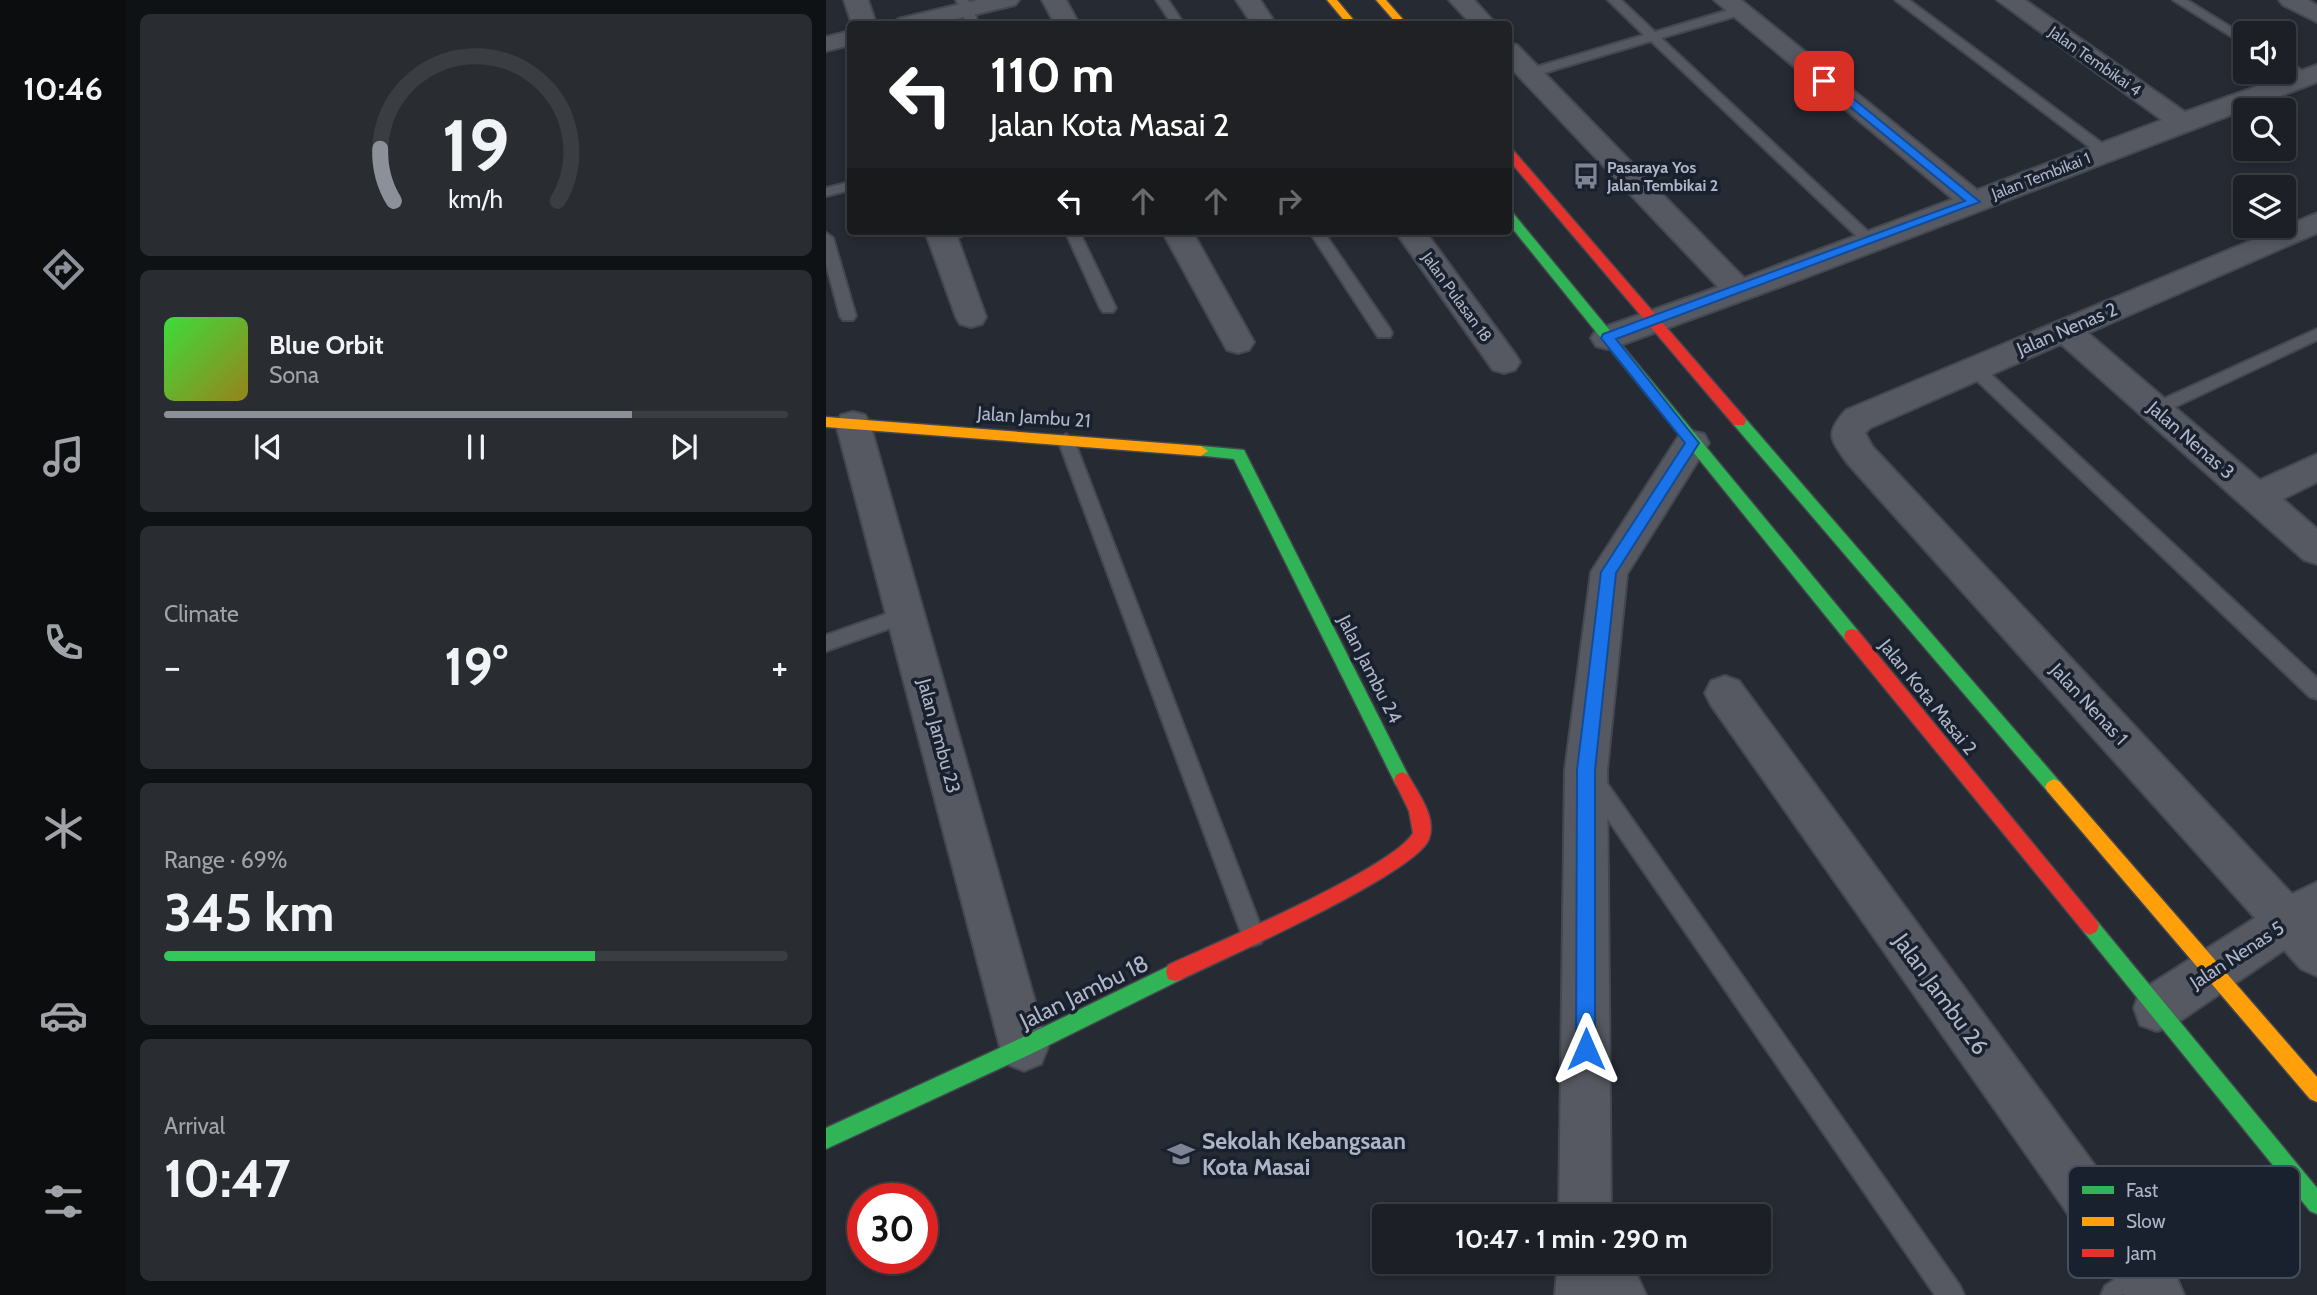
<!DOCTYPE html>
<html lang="en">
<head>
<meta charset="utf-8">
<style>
	:root { --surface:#1c2026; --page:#292d32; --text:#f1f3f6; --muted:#a0a3a7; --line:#3a3e43; --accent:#8c9099 }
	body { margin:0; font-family:Cabin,sans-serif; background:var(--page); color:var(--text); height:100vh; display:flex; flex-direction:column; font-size:26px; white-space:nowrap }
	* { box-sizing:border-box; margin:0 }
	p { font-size:23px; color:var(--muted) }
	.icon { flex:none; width:38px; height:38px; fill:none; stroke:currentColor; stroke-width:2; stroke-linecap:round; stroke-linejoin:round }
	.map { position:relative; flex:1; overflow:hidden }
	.panel { display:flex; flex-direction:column; gap:14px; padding:14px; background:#0f1215; width:700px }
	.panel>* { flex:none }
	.hud { position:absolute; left:21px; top:21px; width:665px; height:214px; border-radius:7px; box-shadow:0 4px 10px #0003,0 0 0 2px var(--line); background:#202124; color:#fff; overflow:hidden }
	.fabs { position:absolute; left:1407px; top:21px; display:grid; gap:14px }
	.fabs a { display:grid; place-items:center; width:63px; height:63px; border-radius:7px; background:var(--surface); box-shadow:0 4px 10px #0003,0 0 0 2px var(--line); font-size:35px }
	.speed { position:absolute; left:21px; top:1183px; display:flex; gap:14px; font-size:35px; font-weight:700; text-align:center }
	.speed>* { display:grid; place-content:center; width:91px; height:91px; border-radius:50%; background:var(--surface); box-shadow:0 4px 10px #0003,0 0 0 2px var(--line); line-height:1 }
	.speed .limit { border:10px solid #d22; background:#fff; color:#111 }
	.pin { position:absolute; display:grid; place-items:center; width:60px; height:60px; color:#fff; margin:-30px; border-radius:14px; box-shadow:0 4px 10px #0006 }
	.me { position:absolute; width:77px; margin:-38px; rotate:0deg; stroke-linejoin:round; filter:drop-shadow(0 0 5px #0008) }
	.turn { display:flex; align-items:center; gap:24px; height:147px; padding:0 28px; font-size:32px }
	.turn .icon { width:91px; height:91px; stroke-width:2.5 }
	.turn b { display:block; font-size:49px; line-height:60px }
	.lanes { display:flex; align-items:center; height:66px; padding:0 28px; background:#0003; justify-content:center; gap:35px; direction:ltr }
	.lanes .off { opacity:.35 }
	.big { font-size:52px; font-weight:700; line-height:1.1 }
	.panel .card { flex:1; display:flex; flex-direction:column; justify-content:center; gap:10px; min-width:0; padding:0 24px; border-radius:10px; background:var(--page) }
	.panel .dial { align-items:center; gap:0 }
	.dial svg { height:182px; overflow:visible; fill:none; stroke:var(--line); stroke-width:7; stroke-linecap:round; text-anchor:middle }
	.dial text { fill:var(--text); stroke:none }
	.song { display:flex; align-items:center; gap:21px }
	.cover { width:84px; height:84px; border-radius:10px; background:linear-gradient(135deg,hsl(120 70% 55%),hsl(50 70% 35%)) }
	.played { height:7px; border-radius:4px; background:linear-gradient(90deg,var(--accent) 75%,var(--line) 75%) }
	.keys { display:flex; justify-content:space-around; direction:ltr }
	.heat { display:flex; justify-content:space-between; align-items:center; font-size:38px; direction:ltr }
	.charge { height:10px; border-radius:5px; background:linear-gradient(90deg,#34c759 69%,var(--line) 0) }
	.trip { position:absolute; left:546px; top:1204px; width:399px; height:70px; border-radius:7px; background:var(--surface); box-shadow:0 4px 10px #0003,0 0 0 2px var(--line); font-weight:700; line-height:70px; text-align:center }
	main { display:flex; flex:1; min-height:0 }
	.dock { display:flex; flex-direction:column; width:126px; justify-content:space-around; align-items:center; background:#0b0d0f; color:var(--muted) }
	.dock .icon { width:49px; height:49px }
	.dock .current { color:var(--accent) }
	.dock b { font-size:32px; color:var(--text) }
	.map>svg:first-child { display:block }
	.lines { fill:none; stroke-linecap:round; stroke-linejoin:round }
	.lane-casing { stroke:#434750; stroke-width:4 }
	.street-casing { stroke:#434750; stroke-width:4 }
	.fast-casing { stroke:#434750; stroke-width:3 }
	.slow-casing { stroke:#434750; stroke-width:3 }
	.jam-casing { stroke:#434750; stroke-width:3 }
	.lane { fill:#565962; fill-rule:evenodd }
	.street { fill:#565962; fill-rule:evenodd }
	.fast { fill:#30b455; fill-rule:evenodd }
	.slow { fill:#ff9f0a; fill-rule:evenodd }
	.jam { fill:#e5322d; fill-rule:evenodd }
	.route { fill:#1a73e8; stroke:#114b97; stroke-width:2 }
	.labels { text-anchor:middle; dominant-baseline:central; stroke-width:7; stroke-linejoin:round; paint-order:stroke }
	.far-street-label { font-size:16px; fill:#aeb5c6; stroke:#19202e }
	.far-poi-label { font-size:16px; font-weight:bold; fill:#aeb5c6; stroke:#19202e; text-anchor:start }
	.street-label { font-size:19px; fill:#aeb5c6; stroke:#19202e }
	.near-street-label { font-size:23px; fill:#aeb5c6; stroke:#19202e }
	.near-poi-label { font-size:23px; font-weight:bold; fill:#aeb5c6; stroke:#19202e; text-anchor:start }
	.key { fill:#19202e; stroke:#464d5c; stroke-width:2 }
	.key-label { font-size:19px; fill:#aeb5c6 }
</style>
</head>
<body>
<main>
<nav class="dock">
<b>10:46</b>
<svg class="icon current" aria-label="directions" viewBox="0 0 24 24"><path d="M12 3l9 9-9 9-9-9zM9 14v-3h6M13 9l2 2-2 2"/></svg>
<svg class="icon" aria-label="music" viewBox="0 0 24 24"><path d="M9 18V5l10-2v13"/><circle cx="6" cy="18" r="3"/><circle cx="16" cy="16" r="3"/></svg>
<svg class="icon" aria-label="phone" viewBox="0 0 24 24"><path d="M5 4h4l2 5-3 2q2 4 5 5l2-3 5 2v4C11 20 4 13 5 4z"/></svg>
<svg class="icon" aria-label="climate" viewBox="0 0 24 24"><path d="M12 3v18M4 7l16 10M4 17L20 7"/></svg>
<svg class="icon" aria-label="car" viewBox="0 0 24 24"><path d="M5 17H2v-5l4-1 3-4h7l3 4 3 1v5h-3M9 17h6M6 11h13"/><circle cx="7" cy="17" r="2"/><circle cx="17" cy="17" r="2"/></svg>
<svg class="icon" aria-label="filters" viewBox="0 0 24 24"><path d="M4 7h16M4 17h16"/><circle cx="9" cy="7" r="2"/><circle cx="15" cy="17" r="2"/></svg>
</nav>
<section class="panel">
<div class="card dial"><svg viewBox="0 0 100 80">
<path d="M14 69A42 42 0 1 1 86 69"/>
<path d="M14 69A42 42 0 0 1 8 46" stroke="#8c9099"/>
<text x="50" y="56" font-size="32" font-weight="700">19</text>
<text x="50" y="72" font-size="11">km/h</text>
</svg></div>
<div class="card">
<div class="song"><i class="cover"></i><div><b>Blue Orbit</b><p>Sona</p></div></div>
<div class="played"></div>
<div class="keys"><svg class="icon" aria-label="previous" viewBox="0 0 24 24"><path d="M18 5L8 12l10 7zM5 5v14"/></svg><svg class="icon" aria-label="pause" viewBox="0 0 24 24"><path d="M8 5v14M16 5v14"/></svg><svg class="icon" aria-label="next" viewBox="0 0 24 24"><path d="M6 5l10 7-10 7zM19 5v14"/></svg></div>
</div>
<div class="card"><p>Climate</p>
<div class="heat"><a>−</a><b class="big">19°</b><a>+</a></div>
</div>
<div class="card"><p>Range · 69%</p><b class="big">345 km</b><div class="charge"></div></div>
<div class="card"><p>Arrival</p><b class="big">10:47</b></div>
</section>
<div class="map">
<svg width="1491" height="1295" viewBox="0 0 1491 1295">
	<rect width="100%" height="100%" fill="#262a33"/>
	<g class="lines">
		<!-- lane casing -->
		<g class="lane-casing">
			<path id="lane" d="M130,0H142L153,24H141Z
				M330,0H342L358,24H346Z
				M782,0H795L829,32L909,8H917V14L835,38L1050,239L1052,242L1050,245H1040L825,41L708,76H700V70L818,35Z
				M1069,0H1083L1284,149V155H1274Z
				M1347,0H1361L1419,36V45Z
				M1458,60L1462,61L1485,77L1479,81L1458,69Z
				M24,182V190L0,196V188Z
				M120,231H142C136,238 120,243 111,240L109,237Z
				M239,231H253L290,308L287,312H277L274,308Z
				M483,231H497L564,329L566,333L564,337H552Z
				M0,233L7,238L30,316L27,320H17L14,316L0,264Z
				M1491,329V340L1336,413H1324L1322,409L1324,405Z
				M1149,363L1155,365L1491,678V699L1484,697L1143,373L1141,369L1143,365Z
				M240,434L248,440L438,935L435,943L427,946L419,943L416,935L232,440Z
				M80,607L87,610L89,615L87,620L0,651V635Z
				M766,770L773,772L1134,1286L1138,1295H1109L759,786L756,779L759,772Z
				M1316,1262L1325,1266L1329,1275C1319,1295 1297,1295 1275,1295L1279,1286Z"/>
		</g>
		<!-- street casing -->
		<g class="street-casing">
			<path id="street" d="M18,0H42L50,24H26Z
				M151,0H193L189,5L109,24H69L72,19Z
				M216,0H240L253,24H229Z
				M410,0H434L450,24H426Z
				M623,0H648L670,24H645Z
				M888,0H915L1151,190L1336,120L1171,0H1199L1359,112L1491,65V82L981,277L792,346L781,349L770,346L765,338L770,330L892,287L682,65V43L691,45L918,278L1127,199Z
				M1453,0H1482L1491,5V22L1457,5Z
				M24,31V45L0,51V37Z
				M1491,213V233L1262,333L1434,480L1491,454V482L1457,499L1491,529V564L1478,560L1235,344L1044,428L1039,433L1046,446L1466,894L1491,882V976L1475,969L1458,950L1348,1025L1331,1031L1314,1025L1308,1008L1314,991L1429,918L1022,464C1005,440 998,434 1020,410Z
				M99,231H129L160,317L156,324L145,327L134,324L130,317Z
				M336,231H366L428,342L423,350L412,353L401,350Z
				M569,231H599L689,354L694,362L689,370L678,373L667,370Z
				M27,412L39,415L44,424L222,1047L215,1064L198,1071L181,1064L174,1047L10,424L15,415Z
				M866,431L878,434L883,443L801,574L781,770L785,1216H733L739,770L765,572L854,434Z
				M899,676L913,681L1350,1276L1358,1295H1299L885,705L879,693L885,681Z
				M732,1262H805L820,1295H729Z"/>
		</g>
		<!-- fast casing -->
		<g class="fast-casing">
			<path id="fast" d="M682,211L686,212L1032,631L1034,636L1032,641H1020L682,223Z
				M913,416L918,417L1234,782L1237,787L1234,792L1228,795L1222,792L908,425L906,421L908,417Z
				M375,446L418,450L582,775L584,780L582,785L576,788L570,785L408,459L370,455L368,451L370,447Z
				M1264,917L1270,920L1491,1188V1214L1484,1211L1258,932L1255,926L1258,920Z
				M349,963L356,965L358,972L356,979L205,1054L0,1149V1128L191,1040Z"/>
		</g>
		<!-- slow casing -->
		<g class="slow-casing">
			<path id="slow" d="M501,0H511L531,24H521Z
				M550,0H560L581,24H571Z
				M0,417L375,446L382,451L375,456L0,427Z
				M1228,779L1234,782L1491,1077V1102L1484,1099L1222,792L1219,787L1222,782Z"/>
		</g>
		<!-- jam casing -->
		<g class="jam-casing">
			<path id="jam" d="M682,148L686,149L918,417L920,421L918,425H908L682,159Z
				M1026,629L1032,631L1270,920L1273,926L1270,932L1264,935L1258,932L1020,641L1018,636L1020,631Z
				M576,772L582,775C592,793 611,817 603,839C591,873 397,959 356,979L349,981L342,979L340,972L342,965C388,944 567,868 587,833L583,811L568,780L570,775Z"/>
		</g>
		<!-- lane -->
		<use href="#lane" class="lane"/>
		<!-- street -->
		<use href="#street" class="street"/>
		<!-- fast -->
		<use href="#fast" class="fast"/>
		<!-- slow -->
		<use href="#slow" class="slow"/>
		<!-- jam -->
		<use href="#jam" class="jam"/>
	</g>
	<!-- route -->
	<path class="route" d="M995,78H1002L1154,202L790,339L873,443L790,573L769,770V1049L766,1056L760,1059L753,1056L750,1049L751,770L775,572L859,443L775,338L777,334L1139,201L995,83Z"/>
	<!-- icons -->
	<defs>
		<g id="bus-bare" transform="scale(2.1)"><path d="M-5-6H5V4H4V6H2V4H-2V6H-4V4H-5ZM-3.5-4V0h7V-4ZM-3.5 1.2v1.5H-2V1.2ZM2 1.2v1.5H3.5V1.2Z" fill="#7e8493" stroke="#19202e" stroke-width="2.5" paint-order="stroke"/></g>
		<g id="school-bare" transform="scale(2.1)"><path d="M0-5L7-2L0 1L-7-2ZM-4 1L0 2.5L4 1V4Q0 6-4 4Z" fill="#7e8493" stroke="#19202e" stroke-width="2.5" paint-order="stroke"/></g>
	</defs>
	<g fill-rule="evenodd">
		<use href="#bus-bare" x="760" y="176"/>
		<use href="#school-bare" x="355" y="1154"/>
	</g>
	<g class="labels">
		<!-- far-street labels -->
		<g class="far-street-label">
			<text transform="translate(1269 61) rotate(35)">Jalan Tembikai 4</text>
			<text transform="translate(1215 176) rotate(-21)">Jalan Tembikai 1</text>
			<text transform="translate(631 297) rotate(54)">Jalan Pulasan 18</text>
		</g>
		<!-- far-poi labels -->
		<g class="far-poi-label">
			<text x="781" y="167">Pasaraya Yos<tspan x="781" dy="18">Jalan Tembikai 2</tspan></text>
		</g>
		<!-- street labels -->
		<g class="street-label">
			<text transform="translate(1241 329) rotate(-23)">Jalan Nenas 2</text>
			<text transform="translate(208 417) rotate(4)">Jalan Jambu 21</text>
			<text transform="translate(1365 440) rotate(41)">Jalan Nenas 3</text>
			<text transform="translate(544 669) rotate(63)">Jalan Jambu 24</text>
			<text transform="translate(1102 697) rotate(51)">Jalan Kota Masai 2</text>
			<text transform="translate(1263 704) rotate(47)">Jalan Nenas 1</text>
			<text transform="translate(113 736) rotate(75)">Jalan Jambu 23</text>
			<text transform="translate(1411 955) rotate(-33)">Jalan Nenas 5</text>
		</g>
		<!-- near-street labels -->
		<g class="near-street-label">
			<text transform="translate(258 992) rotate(-26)">Jalan Jambu 18</text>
			<text transform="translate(1115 994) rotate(54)">Jalan Jambu 26</text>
		</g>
		<!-- near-poi labels -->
		<g class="near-poi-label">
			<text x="376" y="1141">Sekolah Kebangsaan<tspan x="376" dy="26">Kota Masai</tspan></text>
		</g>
	</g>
	<!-- legend -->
	<rect x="1242" y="1166" width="232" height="112" rx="10" class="key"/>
	<rect x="1256" y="1186" width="32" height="8" fill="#30b455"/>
	<rect x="1256" y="1217" width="32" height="9" fill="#ff9f0a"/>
	<rect x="1256" y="1249" width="32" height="8" fill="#e5322d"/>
	<g class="key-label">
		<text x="1300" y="1197">Fast</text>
		<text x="1300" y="1228">Slow</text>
		<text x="1300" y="1260">Jam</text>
	</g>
</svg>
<div class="fabs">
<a><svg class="icon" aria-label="sound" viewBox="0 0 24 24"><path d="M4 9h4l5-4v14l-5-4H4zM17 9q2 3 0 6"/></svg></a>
<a><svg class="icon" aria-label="search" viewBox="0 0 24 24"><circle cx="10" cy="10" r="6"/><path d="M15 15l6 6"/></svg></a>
<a><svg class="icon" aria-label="layers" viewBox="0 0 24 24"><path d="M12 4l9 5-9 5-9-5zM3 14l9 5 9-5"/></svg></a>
</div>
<div class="speed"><div class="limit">30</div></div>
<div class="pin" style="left:998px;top:81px;background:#d93025"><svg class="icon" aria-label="arrive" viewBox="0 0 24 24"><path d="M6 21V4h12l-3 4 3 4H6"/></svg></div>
<svg class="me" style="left:760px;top:1049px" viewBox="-20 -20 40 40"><path d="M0-17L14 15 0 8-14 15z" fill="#1a73e8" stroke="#fff" stroke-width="4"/></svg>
<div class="trip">10:47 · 1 min · 290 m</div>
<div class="hud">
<div class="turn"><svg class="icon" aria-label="left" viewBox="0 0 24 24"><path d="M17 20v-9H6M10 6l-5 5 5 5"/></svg><div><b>110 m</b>Jalan Kota Masai 2</div></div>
<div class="lanes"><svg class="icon" aria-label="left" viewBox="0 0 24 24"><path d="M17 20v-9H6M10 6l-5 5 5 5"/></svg><svg class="icon off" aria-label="ahead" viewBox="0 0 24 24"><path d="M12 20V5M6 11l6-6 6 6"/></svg><svg class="icon off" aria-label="ahead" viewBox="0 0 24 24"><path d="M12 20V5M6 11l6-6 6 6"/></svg><svg class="icon off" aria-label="right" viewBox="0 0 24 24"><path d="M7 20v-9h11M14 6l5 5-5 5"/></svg></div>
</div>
</div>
</main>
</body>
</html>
